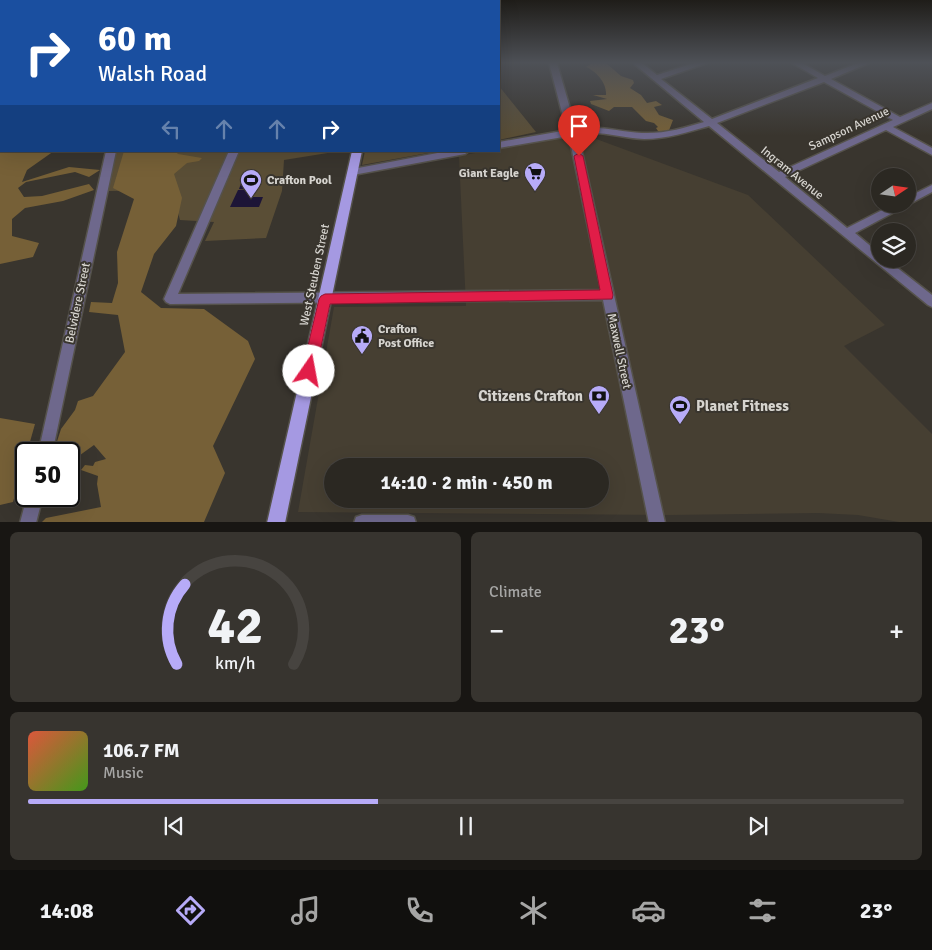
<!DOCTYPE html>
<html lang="en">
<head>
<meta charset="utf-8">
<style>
	:root { --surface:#2b2822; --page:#37342f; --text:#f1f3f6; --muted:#a6a6a5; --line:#474440; --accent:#b7abf8 }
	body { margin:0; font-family:Signika,sans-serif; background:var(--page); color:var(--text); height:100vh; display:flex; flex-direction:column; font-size:19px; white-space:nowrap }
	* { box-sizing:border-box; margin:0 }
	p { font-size:16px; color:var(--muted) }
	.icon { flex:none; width:28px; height:28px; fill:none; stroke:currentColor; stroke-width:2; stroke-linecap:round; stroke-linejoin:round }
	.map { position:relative; height:522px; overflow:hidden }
	.drawer { display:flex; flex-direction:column; gap:10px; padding:10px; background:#181613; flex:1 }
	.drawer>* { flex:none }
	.guide { position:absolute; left:0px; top:0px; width:500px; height:152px; box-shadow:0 5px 20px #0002,0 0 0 1px var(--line); background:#1a4fa0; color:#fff; overflow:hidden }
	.needle { width:32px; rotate:77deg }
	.fabs { position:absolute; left:871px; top:168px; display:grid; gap:10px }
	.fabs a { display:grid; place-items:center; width:45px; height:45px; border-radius:50%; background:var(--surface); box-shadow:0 5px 20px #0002,0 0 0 1px var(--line); font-size:25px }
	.speed { position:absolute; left:15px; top:442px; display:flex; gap:10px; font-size:25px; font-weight:700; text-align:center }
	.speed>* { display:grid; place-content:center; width:65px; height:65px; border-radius:50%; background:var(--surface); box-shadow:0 5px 20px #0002,0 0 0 1px var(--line); line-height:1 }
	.speed .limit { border:2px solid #111; border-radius:8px; background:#fff; color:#111 }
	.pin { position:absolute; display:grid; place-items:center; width:42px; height:42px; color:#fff; margin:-51px -21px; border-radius:50% 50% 50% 0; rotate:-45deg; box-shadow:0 0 5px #0007 }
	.pin .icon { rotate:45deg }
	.me { position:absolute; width:55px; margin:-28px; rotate:12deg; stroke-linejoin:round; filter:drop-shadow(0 0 4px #0008) }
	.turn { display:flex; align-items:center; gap:18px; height:105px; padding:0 15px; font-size:22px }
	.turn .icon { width:65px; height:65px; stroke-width:2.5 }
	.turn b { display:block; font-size:35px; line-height:42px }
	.lanes { display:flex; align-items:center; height:48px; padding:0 15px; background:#0003; justify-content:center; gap:25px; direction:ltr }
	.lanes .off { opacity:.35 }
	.big { font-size:38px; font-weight:700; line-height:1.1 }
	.drawer .card { flex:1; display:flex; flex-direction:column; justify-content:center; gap:8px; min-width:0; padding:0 18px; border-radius:8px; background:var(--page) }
	.drawer .dial { align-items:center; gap:0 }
	.dial svg { height:130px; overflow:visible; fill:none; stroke:var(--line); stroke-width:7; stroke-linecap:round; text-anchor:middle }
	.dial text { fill:var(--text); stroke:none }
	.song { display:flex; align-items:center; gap:15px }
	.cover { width:60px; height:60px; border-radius:8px; background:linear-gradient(135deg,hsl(10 70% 55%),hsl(100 70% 35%)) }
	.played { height:5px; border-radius:2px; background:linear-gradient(90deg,var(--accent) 40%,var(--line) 40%) }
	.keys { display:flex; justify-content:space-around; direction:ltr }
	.heat { display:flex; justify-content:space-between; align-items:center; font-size:28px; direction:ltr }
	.drawer .tiles { flex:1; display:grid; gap:10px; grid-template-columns:1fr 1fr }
	.card:last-child { grid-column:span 2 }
	.trip { position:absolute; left:324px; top:458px; width:285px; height:50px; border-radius:25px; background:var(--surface); box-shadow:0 5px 20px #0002,0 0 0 1px var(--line); font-weight:700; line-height:50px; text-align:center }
	.tab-bar { display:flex; height:80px; justify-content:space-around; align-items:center; background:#11100e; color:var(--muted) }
	.tab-bar .icon { width:35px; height:35px }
	.tab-bar .active { color:var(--accent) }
	.tab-bar b { font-size:22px; color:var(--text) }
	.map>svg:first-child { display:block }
	.built { fill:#463f32; fill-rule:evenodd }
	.green { fill:#5a4e36 }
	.forest { fill:#766037 }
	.water { fill:#1d1537 }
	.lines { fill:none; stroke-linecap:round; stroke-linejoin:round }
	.minor-casing { stroke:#55524b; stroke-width:3 }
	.major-casing { stroke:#55524b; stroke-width:3 }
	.minor { fill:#6e688c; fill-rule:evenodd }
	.major { fill:#a599e2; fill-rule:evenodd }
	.route { fill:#e11d48; stroke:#92132f }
	.labels { text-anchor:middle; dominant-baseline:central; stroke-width:4; stroke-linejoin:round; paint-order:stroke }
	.street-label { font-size:12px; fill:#d6d4cf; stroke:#39352e }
	.poi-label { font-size:12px; font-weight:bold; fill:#d6d4cf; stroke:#39352e; text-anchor:start }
	.near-poi-label { font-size:15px; font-weight:bold; fill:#d6d4cf; stroke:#39352e; text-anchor:end }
</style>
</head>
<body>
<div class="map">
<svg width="932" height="523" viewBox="0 0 932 523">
	<rect width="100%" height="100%" fill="#39352e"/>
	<!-- built -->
	<path class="built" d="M580,133L748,195L885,325L844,346L932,434V522H899L858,515L818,513L668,515L298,512L334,307L466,306L459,156L486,151H499V149ZM332,466H600V499H332Z"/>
	<!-- green -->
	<path class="green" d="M499,86L536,132L499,140Z
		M116,151H340L284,160L282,191L266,238L205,241L214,222L180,220L172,190L108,191Z
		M365,151H439L362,165Z"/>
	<!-- forest -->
	<path class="forest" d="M592,63H606L621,76L633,80L634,83L630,88L641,95L647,103L656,101L662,105L654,107L659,115L673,120L668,133L658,131L656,128L658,127L654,123L646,121L632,107H614L609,111L591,104L590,101L607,99L593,95H606C607,83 596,71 586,67Z
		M0,148L1,151H54L27,170L22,182L69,167L100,170L89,177L75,172L26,182L18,188L24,197L42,196L89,184L94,190L63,201L25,208L12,219V236L39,243L33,257L0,264Z
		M124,151H175L178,154L202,158L199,161L187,163L174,174L182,198L176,226L154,254L141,292L161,308L204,309L248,341L255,359L213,446L225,473L204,522H42L46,518L101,507L97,484L98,476L81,470L85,465L93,466L95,462L106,459L94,445L69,463V454H53L61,429L75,410L78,401L93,396L125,352L118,315L89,312L91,302L112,303L118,283L117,252L134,199L113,188Z
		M0,418L35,424L13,502L0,505Z"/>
	<!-- water -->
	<path class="water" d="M242,181H257L251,197H263L259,207H230L238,190L252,189H239Z"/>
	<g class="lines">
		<!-- minor casing -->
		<g class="minor-casing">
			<path id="minor" d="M549,63H557L576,129C601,125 619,132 642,133C664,134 684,128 704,122L633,63H642L657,75L694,63H707L661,79L712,119L818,78L792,63H802L825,76L858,63H869L831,79L900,117L932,103V109L893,127L932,148V155L886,130L785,177L847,228L894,204H908V197L932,185V192L855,233L880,254V259H886L932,295V307L928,305L709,126C688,132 667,139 644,139C621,138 602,130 578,134L665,523H649L603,300L170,304L166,302L164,299L229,151H239L178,294L601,290L569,136L499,148V142L568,130L565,124ZM824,82L893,120L779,172L717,123Z
				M0,114H1V120H0Z
				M106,151H116L52,454H38Z
				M448,151H469L465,154L353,175L348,172L353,169Z
				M27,496H43L36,523H20Z
				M362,515H408L414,517L416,523H354L356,517Z"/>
		</g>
		<!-- major casing -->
		<g class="major-casing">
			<path id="major" d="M352,151H362L285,523H267Z"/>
		</g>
		<!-- minor -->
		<use href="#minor" class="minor"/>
		<!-- major -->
		<use href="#major" class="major"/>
	</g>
	<!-- sky -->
	<linearGradient id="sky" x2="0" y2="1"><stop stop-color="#1f1d19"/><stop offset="0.46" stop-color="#4e5157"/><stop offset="1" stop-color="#4e5157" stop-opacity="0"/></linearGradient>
	<rect width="932" height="136" fill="url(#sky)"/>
	<!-- route -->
	<path class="route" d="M579,153L583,156L613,295L612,299L330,304L316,371L314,375L309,377L304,375L302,371L319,299L321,296L325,294L600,290L574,156Z"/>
	<!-- icons -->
	<defs>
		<g id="supermarket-pin" transform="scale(1.125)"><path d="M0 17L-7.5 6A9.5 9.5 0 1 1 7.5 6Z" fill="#b7abf8" stroke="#39352e"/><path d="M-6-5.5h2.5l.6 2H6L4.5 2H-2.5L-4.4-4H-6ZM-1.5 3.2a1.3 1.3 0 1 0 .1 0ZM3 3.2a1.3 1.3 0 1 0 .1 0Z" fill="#111"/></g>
		<g id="stadium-pin" transform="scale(1.125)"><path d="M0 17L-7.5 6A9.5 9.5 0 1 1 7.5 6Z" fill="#b7abf8" stroke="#39352e"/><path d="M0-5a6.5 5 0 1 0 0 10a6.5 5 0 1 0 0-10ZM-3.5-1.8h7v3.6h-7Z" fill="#111"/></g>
		<g id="civic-pin" transform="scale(1.125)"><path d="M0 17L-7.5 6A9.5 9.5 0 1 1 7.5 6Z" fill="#b7abf8" stroke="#39352e"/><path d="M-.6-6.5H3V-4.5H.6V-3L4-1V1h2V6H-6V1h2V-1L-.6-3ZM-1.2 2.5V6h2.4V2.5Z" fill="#111"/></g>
		<g id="bank-pin" transform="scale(1.125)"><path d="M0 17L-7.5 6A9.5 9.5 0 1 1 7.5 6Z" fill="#b7abf8" stroke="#39352e"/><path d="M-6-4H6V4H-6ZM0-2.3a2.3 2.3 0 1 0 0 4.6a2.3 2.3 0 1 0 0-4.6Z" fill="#111"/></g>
	</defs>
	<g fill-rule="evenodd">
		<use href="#supermarket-pin" x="535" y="173"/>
		<use href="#stadium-pin" x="251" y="180"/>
		<use href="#civic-pin" x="362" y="336"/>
		<use href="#bank-pin" x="599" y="396"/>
		<use href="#stadium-pin" x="680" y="406"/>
	</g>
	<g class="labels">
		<!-- street labels -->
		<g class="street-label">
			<text transform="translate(849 129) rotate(-25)">Sampson Avenue</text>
			<text transform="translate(792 173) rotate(39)">Ingram Avenue</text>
			<text transform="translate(315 275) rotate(-78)">West Steuben Street</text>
			<text transform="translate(78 303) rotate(-78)">Belvidere Street</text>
			<text transform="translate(619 351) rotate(78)">Maxwell Street</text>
		</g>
		<!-- poi labels -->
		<g class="poi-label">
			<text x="519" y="173" text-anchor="end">Giant Eagle</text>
			<text x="267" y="180">Crafton Pool</text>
			<text x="378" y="329">Crafton<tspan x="378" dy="14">Post Office</tspan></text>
		</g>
		<!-- near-poi labels -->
		<g class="near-poi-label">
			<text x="583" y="396">Citizens Crafton</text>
			<text x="696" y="406" text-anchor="start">Planet Fitness</text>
		</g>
	</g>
</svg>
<div class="fabs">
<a><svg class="needle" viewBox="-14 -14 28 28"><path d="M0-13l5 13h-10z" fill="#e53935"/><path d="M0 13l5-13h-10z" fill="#a6a6a5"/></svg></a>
<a><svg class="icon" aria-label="layers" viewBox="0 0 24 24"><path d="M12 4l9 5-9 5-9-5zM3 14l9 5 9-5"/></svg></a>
</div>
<div class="speed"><div class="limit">50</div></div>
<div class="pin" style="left:579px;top:156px;background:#d93025"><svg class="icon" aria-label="arrive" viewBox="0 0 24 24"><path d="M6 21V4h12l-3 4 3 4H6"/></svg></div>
<svg class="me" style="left:309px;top:371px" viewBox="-20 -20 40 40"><circle r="19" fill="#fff"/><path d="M0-13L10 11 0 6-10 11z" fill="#e11d48"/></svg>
<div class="trip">14:10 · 2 min · 450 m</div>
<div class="guide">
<div class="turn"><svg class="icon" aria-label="right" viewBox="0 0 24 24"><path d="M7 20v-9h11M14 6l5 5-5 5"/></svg><div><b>60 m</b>Walsh Road</div></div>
<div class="lanes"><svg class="icon off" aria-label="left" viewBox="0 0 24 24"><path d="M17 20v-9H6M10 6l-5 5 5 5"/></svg><svg class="icon off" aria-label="ahead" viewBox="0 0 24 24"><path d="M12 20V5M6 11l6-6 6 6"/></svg><svg class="icon off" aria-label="ahead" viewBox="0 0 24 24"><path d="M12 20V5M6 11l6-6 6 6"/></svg><svg class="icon" aria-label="right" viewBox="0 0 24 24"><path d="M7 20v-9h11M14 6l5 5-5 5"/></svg></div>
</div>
</div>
<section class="drawer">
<div class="tiles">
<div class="card dial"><svg viewBox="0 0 100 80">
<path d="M14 69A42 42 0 1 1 86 69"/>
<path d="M14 69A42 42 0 0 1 19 20" stroke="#b7abf8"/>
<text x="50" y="56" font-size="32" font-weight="700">42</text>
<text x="50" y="72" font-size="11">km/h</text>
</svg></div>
<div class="card"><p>Climate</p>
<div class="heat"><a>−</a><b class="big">23°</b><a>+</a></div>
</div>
<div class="card">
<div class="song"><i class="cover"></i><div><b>106.7 FM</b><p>Music</p></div></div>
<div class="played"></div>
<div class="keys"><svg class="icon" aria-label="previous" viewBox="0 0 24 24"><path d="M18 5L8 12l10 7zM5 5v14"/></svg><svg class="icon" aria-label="pause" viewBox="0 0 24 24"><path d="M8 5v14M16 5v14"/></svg><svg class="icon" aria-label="next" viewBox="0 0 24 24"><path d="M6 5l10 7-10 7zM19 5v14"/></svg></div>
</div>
</div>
</section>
<nav class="tab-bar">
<b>14:08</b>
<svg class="icon active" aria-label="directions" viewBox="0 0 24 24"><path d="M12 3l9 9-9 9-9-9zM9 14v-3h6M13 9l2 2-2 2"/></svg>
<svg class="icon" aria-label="music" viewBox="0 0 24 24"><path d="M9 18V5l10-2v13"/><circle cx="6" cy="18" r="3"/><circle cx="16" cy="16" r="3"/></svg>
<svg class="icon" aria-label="phone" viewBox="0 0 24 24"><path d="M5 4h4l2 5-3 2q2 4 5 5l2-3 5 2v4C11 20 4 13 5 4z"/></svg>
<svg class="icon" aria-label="climate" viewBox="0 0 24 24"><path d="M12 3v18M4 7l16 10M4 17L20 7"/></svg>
<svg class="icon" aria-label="car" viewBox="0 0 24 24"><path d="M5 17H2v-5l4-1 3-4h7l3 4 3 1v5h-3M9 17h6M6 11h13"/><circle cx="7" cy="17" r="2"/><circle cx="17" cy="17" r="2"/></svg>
<svg class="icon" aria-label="filters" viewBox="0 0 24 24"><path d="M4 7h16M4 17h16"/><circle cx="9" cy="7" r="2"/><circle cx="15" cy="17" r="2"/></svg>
<b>23°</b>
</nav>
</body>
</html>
